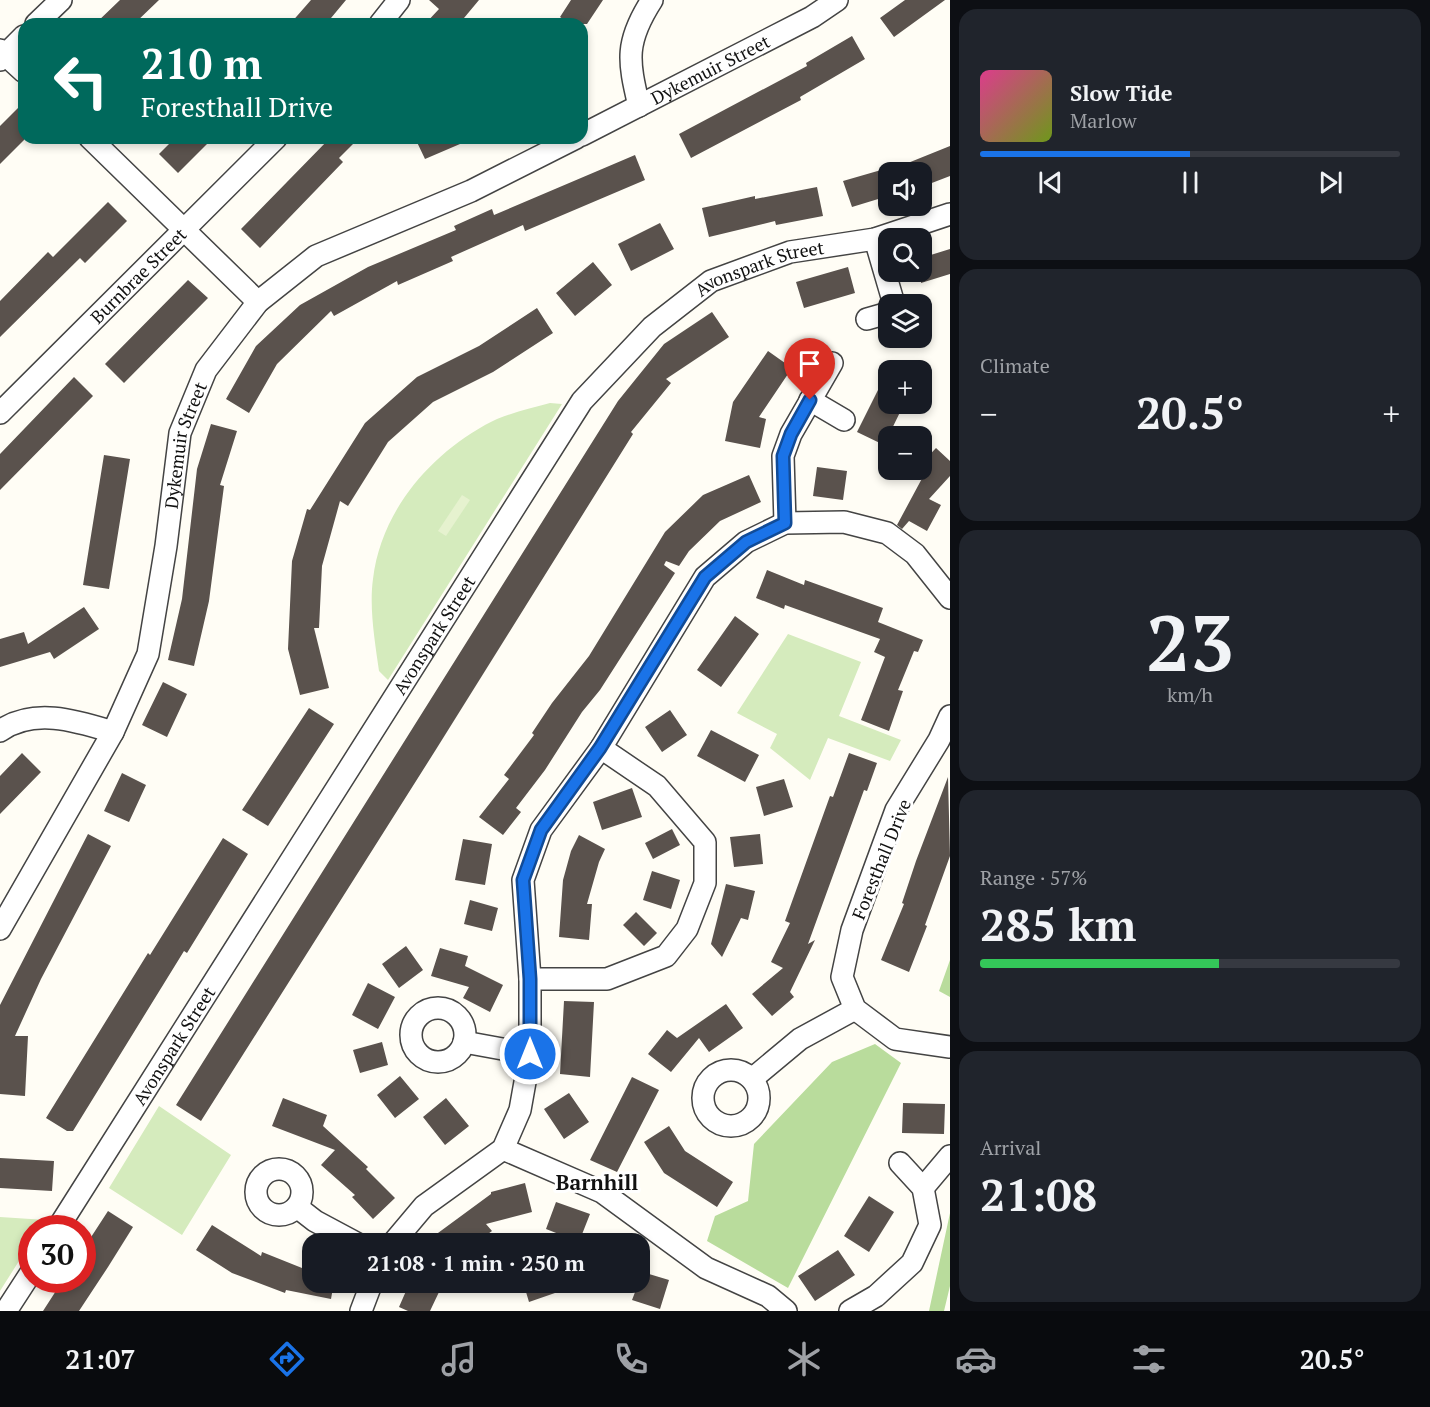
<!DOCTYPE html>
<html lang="en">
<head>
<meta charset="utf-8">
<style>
	:root { --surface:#171b24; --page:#20242c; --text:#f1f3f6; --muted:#9ea1a6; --line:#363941; --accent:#1a73e8 }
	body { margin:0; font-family:"PT Serif",serif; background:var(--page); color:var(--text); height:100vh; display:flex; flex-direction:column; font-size:22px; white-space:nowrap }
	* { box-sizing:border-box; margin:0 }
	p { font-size:20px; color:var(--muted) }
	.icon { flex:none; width:33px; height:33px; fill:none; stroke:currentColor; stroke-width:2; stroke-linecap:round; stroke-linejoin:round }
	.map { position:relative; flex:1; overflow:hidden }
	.details { display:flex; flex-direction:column; gap:9px; padding:9px; background:#0d0f14; width:480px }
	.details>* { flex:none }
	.top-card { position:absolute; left:18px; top:18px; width:570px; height:126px; border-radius:18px; box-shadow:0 3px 9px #0003; background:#00695c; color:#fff; overflow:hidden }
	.controls { position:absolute; left:878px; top:162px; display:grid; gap:12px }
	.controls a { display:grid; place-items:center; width:54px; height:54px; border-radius:12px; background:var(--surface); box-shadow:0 3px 9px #0003; font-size:30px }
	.speed { position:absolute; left:18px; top:1215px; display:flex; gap:12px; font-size:30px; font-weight:700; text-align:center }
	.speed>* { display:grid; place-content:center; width:78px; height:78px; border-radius:50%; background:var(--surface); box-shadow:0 3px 9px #0003; line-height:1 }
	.speed .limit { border:9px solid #d22; background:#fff; color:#111 }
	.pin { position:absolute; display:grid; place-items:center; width:51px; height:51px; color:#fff; margin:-62px -26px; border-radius:50% 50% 50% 0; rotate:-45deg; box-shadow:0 0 6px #0007 }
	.pin .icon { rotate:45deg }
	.me { position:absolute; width:66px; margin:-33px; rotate:0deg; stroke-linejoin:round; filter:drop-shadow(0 0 4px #0008) }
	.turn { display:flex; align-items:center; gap:21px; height:126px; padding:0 24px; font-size:27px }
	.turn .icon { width:78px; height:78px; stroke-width:2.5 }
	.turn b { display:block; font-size:42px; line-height:51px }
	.big { font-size:45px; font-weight:600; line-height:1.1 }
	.details .tile { flex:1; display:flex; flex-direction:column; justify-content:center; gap:9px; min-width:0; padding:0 21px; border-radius:18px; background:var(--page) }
	.details .dial { align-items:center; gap:0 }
	.dial b { font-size:78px; line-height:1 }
	.song { display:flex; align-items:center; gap:18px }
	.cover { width:72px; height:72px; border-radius:9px; background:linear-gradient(135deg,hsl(330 70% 55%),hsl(80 70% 35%)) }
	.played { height:6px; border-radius:3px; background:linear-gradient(90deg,var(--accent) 50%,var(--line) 50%) }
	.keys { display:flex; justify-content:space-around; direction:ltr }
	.heat { display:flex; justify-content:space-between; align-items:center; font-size:33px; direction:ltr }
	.charge { height:9px; border-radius:4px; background:linear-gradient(90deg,#34c759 57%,var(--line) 0) }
	.trip { position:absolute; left:302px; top:1233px; width:348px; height:60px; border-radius:18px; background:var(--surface); box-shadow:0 3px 9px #0003; font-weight:600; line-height:60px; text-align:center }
	.tab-bar { display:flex; height:96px; justify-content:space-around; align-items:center; background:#090b0e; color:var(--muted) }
	.tab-bar .icon { width:42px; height:42px }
	.tab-bar .selected { color:var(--accent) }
	.tab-bar b { font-size:27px; color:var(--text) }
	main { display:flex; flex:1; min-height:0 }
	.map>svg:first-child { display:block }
	.green { fill:#d5ebbd }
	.forest { fill:#b9dc9c }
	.pitch { fill:#e6f2cf }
	.building { fill:#5a524d }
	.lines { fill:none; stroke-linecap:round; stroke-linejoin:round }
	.street-casing { stroke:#444; stroke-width:24 }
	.street { stroke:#fff; stroke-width:21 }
	.route-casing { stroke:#114b97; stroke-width:15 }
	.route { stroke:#1a73e8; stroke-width:10 }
	.labels { text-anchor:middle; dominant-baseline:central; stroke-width:6; stroke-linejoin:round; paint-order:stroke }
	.street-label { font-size:18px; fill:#111; stroke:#fff }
	.quarter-label { font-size:21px; font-weight:bold; fill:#111; stroke:#fff }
</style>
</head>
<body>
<main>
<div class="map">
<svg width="950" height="1311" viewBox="0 0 950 1311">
	<rect width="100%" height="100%" fill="#fffdf5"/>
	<!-- green -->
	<path class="green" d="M550,403L562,404L388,680L379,671C375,642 369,608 373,579C381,512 428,457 485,425C504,414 529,409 550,403Z
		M788,634L861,662L839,716L901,740L890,761L828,738L810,780L770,748L777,734L737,713Z
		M159,1106L231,1155L182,1235L109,1188Z
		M0,1217L46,1220L40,1228H32L31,1242L0,1291Z"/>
	<!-- forest -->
	<path class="forest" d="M950,960V997L939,991Z
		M875,1044L901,1063L788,1288L707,1241L715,1216L748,1201L754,1144L832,1062Z
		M950,1213V1286L944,1311H929Z"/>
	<!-- pitch -->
	<path class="pitch" d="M462,495L470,500L446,536L438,531Z"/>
	<!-- building -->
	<path class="building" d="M120,0H159L134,24H95Z
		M311,0H346L326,24H290Z
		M429,0H479L459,24H425L439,9Z
		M571,0H603L587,24H570L560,17Z
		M905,0H945L894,37L880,18Z
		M852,36L865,59L800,97L801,100L691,158L679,134L807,66L806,63Z
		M24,102V140L0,164V126Z
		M175,138H213L178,173L159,154Z
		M330,138H359L339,158L343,162L260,248L241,229Z
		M415,138H474L425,159Z
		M950,146V176L924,186L921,172H888V196L852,207L843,181L888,168V171Z
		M635,155L645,180L525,231L523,225L451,257L453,261L398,285L397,281L334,316L331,311L277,364L249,413L226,399L256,346L300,305L368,267L456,230L454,226L492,209L494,215Z
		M817,187L823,216L776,225L775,221L709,237L702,208L755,196V199Z
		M108,202L127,221L85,263L80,258L0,337V301L48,252L53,257Z
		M660,223L674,249L631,271L618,244Z
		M950,249V274L921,283V258Z
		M593,262L612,285L575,316L556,293Z
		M848,267L855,293L804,308L796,282Z
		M188,280L208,298L124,383L105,364Z
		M537,308L553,333L493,372L433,402L388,442L348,506L340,501L322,566L319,628H314L329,688L300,695L288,649L292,561L307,509L310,510L365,423L417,377L479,346Z
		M712,312L729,337L666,379L671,383L631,432L633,434L435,751L201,1121L176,1105L618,401L664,344Z
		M768,351L792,368L759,417L766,419L760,448L725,441L733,402Z
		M888,370V404H904L884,445L857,432Z
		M74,377L93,396L0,490V454Z
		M211,424L237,431L220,485L224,486L209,601L194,666L168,660L182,599L197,469Z
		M936,448L950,461V476L929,499L941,505L927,531L909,521L902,529L897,525L926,471L921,464Z
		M104,455L130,459L109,589L83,585Z
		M817,467L847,471L843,500L813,496Z
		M749,475L761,502L720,521L689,551L679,566L666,561L664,565L675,573L600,690L582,712L545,770L516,808L521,812L503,835L479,817L509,779L504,775L534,735L532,733L552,703L589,656L665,532L703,495Z
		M767,570L804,585L805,580L883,608L878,622L923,640L918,652L914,651L898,690L903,691L889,731L861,720L885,657L874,652L880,639L785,605L784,609L756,598Z
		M84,607L99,629L54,659L50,652L0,667V639L24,632L28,644Z
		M735,616L759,634L721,687L697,670Z
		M163,682L187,694L167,737L142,725Z
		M309,708L334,724L268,826L242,810Z
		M670,710L687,735L662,752L645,727Z
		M711,730L759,755L745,782L697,756Z
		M22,753L41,772L0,814V776Z
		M849,753L877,763L867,791L864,790L808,944L815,940L790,992L794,997L772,1016L752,994L783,968L771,962L790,923L785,921L830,796L833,797Z
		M122,773L146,785L129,822L104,811Z
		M948,777L950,856L925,925L927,926L909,972L881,960L904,904L902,903L916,861Z
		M784,779L793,807L764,816L756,787Z
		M632,788L642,817L602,830L593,802Z
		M672,829L680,845L653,859L645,843Z
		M88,834L111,846L41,979L15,1036H28L25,1096L0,1094V1005Z
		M760,834L763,864L734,867L730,837Z
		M579,835L605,849L599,862L587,904H592L589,940L559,937L563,880L571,851Z
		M223,838L248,854L187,953L184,951L73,1131H67L46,1118L148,953L150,955Z
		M463,839L492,844L485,885L455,880Z
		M652,871L680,880L671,909L643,900Z
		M726,884L755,891L748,920L741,918L722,957L711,944Z
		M470,900L498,908L492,931L464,924Z
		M636,912L657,933L644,946L623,925Z
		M406,946L423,970L399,988L382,964Z
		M440,948L468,956L465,966L503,985L490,1012L463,998L469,987L431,976Z
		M368,983L395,997L378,1029L352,1015Z
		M564,1001L594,1002L590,1077L560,1074Z
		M726,1004L743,1028L709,1052L699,1038L671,1072L648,1054L667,1030L677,1038Z
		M382,1042L388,1065L360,1073L353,1050Z
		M400,1076L419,1099L395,1118L377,1095Z
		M632,1077L659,1090L617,1172L590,1160Z
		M569,1093L589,1122L564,1139L544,1109Z
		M283,1098L327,1115L323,1126L368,1167L366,1169L395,1198L373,1219L352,1197L355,1195L321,1165L335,1150L272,1126Z
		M446,1098L469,1126L445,1145L423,1117Z
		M903,1103L945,1104L944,1134L902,1133Z
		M669,1126L685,1151L733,1182L717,1207L664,1173L644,1142Z
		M0,1158L54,1161L52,1191L0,1188Z
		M525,1183L532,1212L486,1224L492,1231L474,1244H423L491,1194V1192Z
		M869,1196L894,1212L869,1252L844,1236Z
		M556,1202L590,1214L579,1242L546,1229Z
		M108,1211L133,1227L108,1267L79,1311H43L63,1280H82V1251Z
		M212,1225L261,1256L262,1252L312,1272V1282H334L331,1299L286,1290L285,1293L232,1273L196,1250Z
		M838,1250L855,1275L815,1301L798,1276Z
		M639,1271L669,1280L660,1309L632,1300L639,1282Z
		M410,1282H418L439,1292L430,1311H408L399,1307Z
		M523,1282H577L578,1285L529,1302Z"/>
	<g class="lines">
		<!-- street casing -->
		<g class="street-casing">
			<g id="street">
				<path d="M36,24L61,0"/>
				<path d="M380,24L399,0"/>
				<path d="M0,50L24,72"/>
				<path d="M0,60L24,36"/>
				<path d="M639,106C628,60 625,42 652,0"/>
				<path id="s1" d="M582,135L812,17L837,0"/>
				<path d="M90,138L258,302"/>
				<path d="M875,239L894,304"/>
				<path d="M867,319L888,313"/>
				<path d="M810,400L844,420"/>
				<path id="s2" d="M0,413L276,138"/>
				<path d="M785,523L783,456L791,434L832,363"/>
				<path d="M950,716L939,740L896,810L852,930L842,977L855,1009L895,1039L950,1047"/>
				<path d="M0,731C34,707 77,721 113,732"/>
				<path id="s3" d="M0,929L113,732L148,654L166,546L180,433L206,370L258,302L316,256L471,191L576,138"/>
				<path d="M530,979H607L666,956L687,929L705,883V842L657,786L601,748"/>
				<circle cx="438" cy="1035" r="27"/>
				<path d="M464,1042L530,1054"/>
				<circle cx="731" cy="1098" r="28"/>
				<path d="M752,1079L800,1039L855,1009"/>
				<path d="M503,1149L602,1192L706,1268L768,1296L786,1311"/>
				<circle cx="279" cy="1192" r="23"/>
				<path d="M923,1188L950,1156"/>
				<path d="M297,1207L315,1221L358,1244"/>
				<path id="s4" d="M58,1228L582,401L652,327L711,281L790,252L875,239L950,214"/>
				<path d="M392,1244L424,1206L503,1149L520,1110L530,1054V979L523,880L541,830L601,748L705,577L746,542L785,523L844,522L887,533L915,554L950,598"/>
				<path d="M6,1311L32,1271"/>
				<path d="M361,1311L372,1282"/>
				<path d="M850,1311L876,1296L912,1263L930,1225L923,1188L900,1163"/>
			</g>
		</g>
		<!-- street -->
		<use href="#street" class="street"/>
	</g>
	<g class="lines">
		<!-- route casing -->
		<g class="route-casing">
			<path id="route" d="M530,1054V979L523,880L541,830L600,748L705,577L746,542L785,523L783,456L791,434L810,400"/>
		</g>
		<!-- route -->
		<use href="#route" class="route"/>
	</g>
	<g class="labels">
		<!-- street labels -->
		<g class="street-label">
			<text stroke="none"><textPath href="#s1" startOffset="144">Dykemuir Street</textPath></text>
			<text stroke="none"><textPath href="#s4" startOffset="1206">Avonspark Street</textPath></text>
			<text stroke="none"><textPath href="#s2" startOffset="195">Burnbrae Street</textPath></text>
			<text stroke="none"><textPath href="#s3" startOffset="525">Dykemuir Street</textPath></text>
			<text stroke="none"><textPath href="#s4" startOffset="702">Avonspark Street</textPath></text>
			<text transform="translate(881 859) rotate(-68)">Foresthall Drive</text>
			<text stroke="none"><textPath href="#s4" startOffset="216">Avonspark Street</textPath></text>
		</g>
		<!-- quarter labels -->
		<g class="quarter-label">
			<text x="597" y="1182">Barnhill</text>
		</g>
	</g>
</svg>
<div class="controls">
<a><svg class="icon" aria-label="sound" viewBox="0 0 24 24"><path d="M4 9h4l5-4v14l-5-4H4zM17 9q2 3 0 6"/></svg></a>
<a><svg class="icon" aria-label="search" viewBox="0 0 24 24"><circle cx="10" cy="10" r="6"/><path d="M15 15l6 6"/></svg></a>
<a><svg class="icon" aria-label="layers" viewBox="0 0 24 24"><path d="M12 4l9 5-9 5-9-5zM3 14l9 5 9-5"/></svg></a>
<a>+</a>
<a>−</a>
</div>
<div class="speed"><div class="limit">30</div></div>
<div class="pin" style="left:810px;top:400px;background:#d93025"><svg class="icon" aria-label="arrive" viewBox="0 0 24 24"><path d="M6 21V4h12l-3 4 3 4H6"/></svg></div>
<svg class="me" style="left:530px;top:1054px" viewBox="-20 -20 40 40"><circle r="17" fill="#1a73e8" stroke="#fff" stroke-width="3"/><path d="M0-11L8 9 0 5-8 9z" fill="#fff"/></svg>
<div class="trip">21:08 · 1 min · 250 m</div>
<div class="top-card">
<div class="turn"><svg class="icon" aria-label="left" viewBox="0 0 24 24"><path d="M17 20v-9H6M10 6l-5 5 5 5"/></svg><div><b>210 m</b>Foresthall Drive</div></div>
</div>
</div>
<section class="details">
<div class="tile">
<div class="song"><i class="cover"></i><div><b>Slow Tide</b><p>Marlow</p></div></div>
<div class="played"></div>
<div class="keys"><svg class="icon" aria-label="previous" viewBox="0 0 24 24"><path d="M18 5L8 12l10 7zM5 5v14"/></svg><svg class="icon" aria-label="pause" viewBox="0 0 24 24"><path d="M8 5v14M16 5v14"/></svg><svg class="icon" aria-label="next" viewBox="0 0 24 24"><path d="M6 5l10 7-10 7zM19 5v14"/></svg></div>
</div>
<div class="tile"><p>Climate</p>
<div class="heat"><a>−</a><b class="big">20.5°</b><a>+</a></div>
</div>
<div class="tile dial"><b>23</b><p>km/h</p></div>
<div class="tile"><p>Range · 57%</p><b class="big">285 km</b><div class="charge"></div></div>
<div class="tile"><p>Arrival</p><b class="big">21:08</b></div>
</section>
</main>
<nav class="tab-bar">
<b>21:07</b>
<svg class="icon selected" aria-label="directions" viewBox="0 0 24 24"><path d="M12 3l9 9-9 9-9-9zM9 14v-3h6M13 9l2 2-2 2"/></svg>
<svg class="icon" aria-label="music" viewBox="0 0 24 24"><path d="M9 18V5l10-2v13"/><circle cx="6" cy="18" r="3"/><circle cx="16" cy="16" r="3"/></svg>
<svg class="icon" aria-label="phone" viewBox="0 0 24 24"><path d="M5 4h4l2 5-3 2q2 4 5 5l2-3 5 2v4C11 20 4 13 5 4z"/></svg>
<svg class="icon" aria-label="climate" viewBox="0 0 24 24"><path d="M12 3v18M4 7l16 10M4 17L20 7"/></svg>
<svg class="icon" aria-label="car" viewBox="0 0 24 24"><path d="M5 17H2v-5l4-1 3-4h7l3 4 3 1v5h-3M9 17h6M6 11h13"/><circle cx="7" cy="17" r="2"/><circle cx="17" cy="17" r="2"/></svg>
<svg class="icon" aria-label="filters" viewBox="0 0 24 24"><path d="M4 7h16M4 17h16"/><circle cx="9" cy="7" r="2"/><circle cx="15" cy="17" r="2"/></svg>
<b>20.5°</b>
</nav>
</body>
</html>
